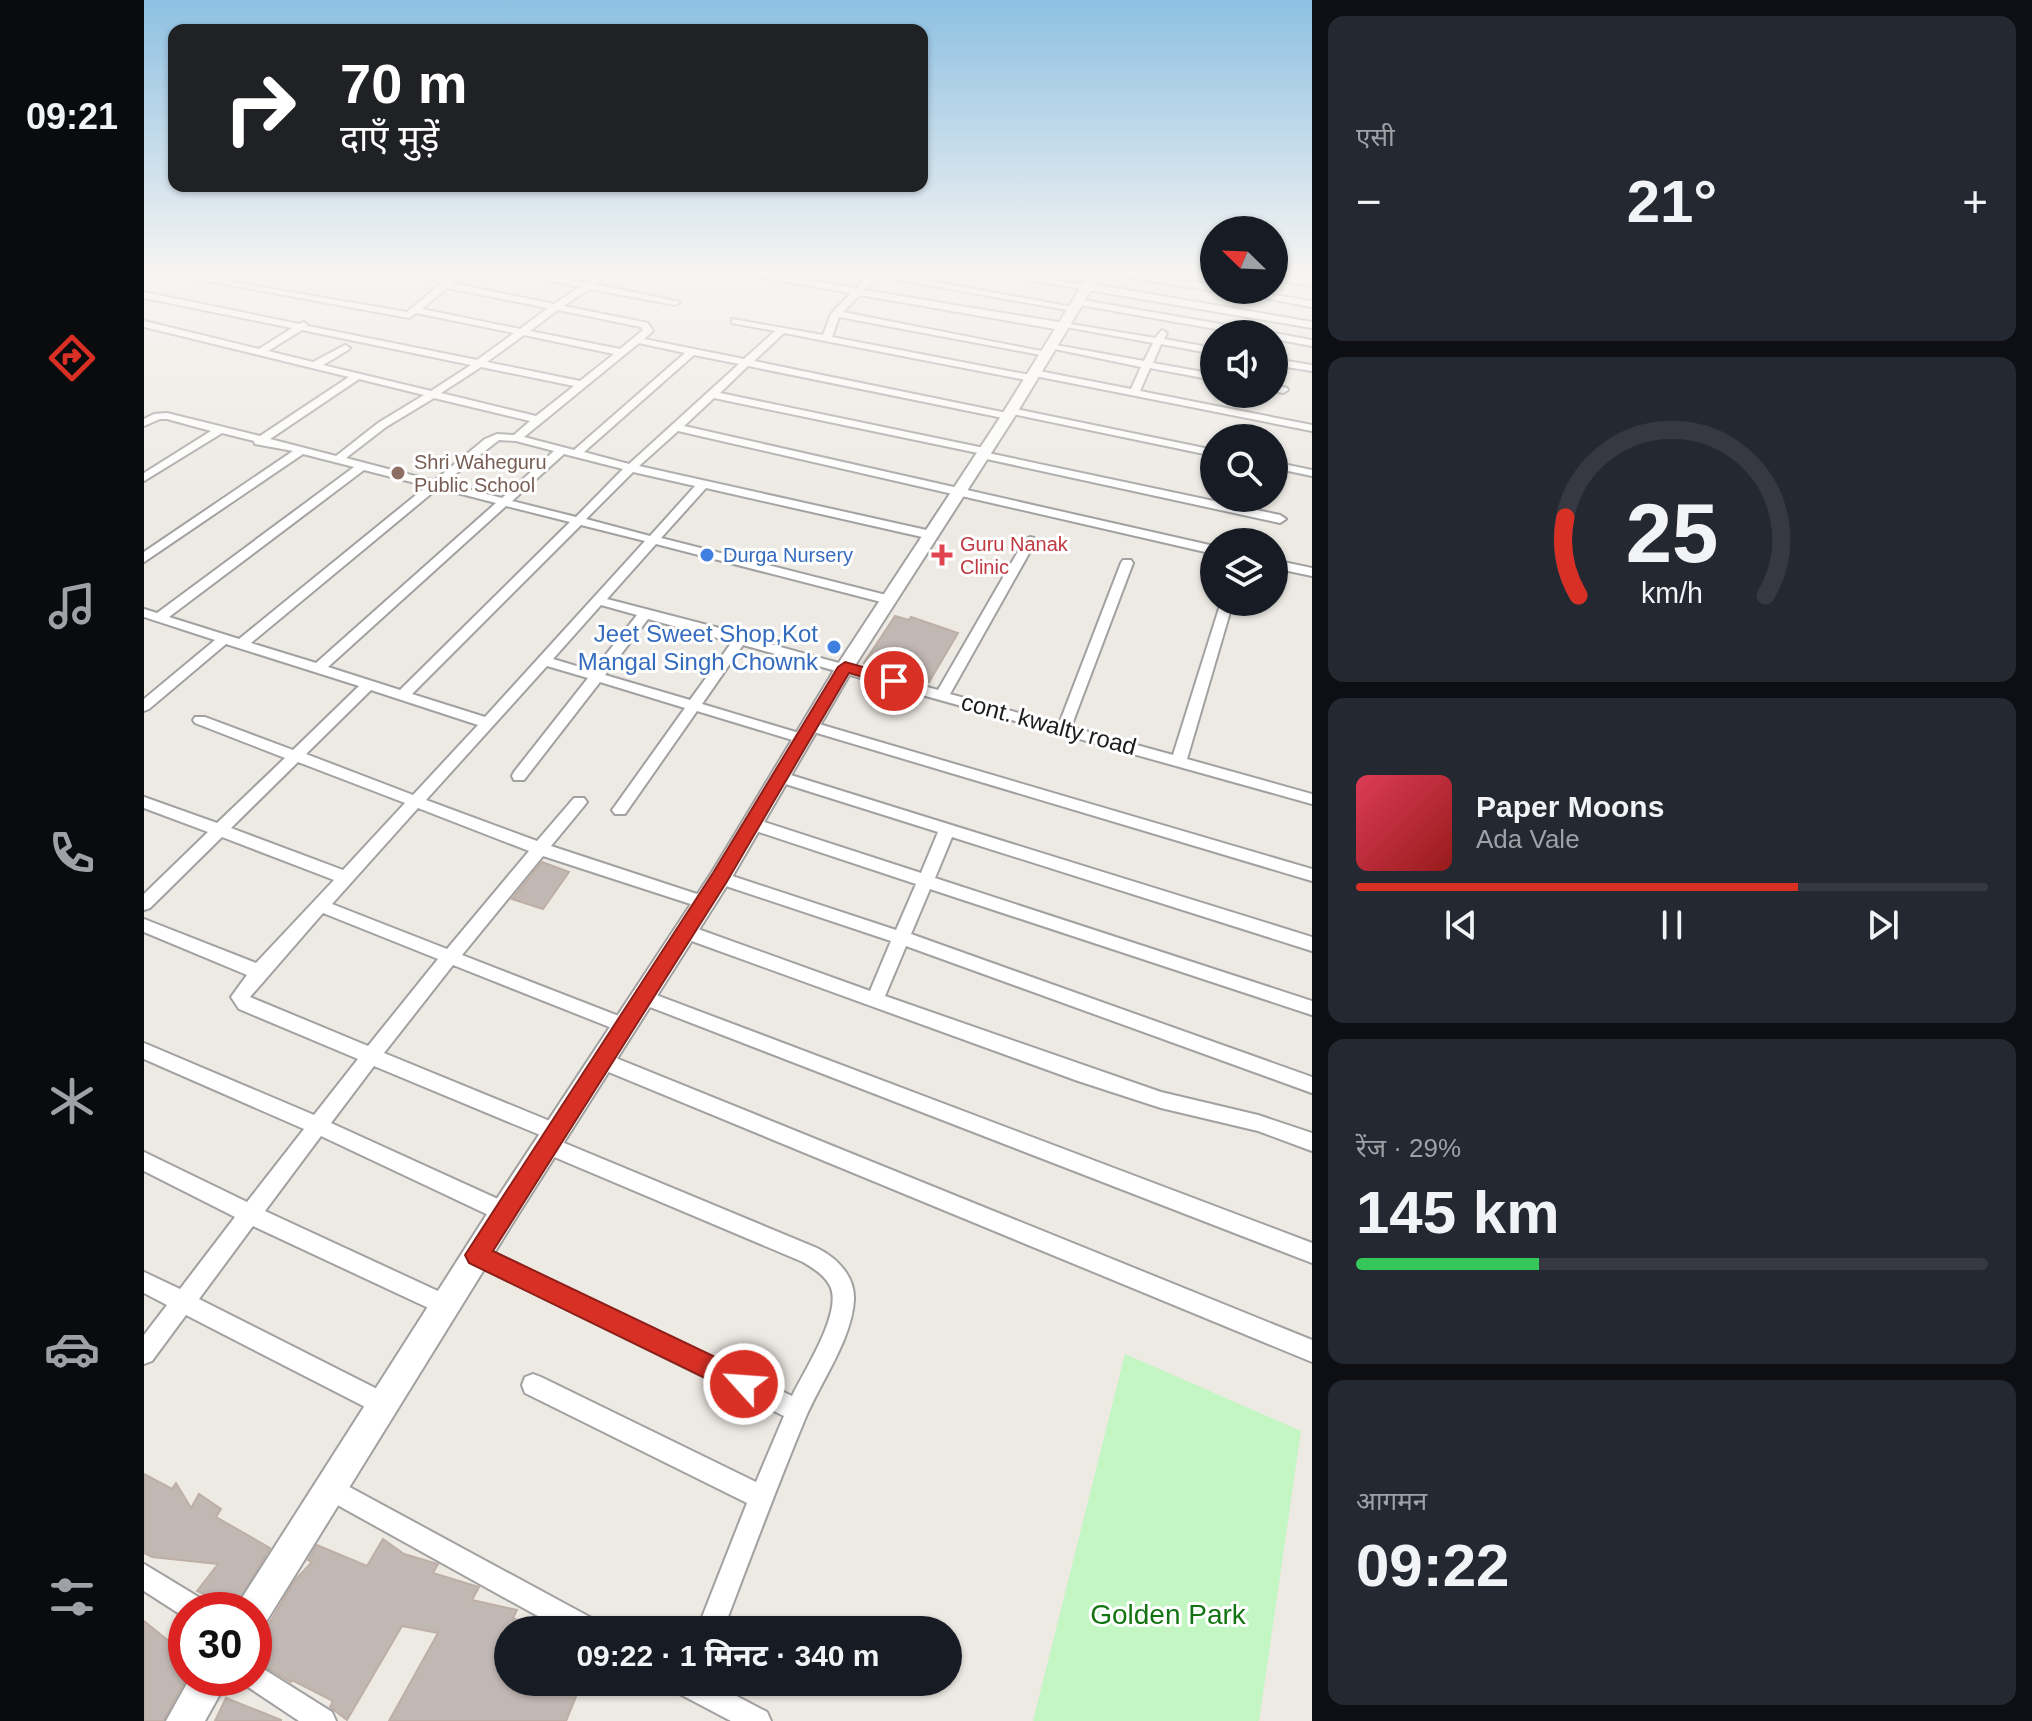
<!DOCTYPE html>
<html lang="hi">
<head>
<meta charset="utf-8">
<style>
	:root { --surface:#171b24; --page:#242831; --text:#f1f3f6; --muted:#9ea1a6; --line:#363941; --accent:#d93025 }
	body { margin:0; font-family:Helvetica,"Noto Sans Devanagari",sans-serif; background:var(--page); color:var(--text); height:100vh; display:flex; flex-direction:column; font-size:30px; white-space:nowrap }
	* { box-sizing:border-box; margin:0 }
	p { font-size:26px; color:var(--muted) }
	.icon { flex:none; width:44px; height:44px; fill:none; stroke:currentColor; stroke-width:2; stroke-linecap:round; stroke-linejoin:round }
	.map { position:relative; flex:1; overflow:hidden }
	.drawer { display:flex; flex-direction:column; gap:16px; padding:16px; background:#0d0f14; width:720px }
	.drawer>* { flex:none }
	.top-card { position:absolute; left:24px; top:24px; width:760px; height:168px; border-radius:16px; box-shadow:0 2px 6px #0004; background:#202124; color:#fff; overflow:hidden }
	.needle { width:52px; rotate:293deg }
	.buttons { position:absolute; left:1056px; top:216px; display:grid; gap:16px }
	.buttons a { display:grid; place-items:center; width:88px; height:88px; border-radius:50%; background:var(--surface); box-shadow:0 2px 6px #0004; font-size:40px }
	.speed { position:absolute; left:24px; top:1592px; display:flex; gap:16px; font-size:40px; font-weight:700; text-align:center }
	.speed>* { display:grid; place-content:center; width:104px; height:104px; border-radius:50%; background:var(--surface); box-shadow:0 2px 6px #0004; line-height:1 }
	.speed .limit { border:12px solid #d22; background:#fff; color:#111 }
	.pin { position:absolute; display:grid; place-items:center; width:68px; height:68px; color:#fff; margin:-34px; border:4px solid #fff; border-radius:50%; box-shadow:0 2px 8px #0007 }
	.me { position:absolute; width:88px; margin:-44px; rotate:296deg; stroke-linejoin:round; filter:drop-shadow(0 0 6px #0008) }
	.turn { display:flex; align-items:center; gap:28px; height:168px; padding:0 40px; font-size:36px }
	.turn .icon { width:104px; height:104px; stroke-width:2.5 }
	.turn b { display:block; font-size:56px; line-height:68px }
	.big { font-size:60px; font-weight:700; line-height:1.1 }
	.drawer .widget { flex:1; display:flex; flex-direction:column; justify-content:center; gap:12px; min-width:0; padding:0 28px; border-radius:16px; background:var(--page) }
	.drawer .dial { align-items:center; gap:0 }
	.dial svg { height:208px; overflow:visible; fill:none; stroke:var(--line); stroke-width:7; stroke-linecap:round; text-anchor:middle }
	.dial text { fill:var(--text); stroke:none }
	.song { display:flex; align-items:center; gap:24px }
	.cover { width:96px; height:96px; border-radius:12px; background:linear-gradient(135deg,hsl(350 70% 55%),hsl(0 70% 35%)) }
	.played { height:8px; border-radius:4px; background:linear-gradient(90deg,var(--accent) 70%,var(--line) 70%) }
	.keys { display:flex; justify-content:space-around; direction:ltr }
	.heat { display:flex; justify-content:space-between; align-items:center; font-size:44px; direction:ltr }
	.charge { height:12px; border-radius:6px; background:linear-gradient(90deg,#34c759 29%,var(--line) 0) }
	.trip { position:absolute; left:350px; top:1616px; width:468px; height:80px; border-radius:40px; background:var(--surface); box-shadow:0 2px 6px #0004; font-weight:700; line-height:80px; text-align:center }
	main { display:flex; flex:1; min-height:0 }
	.dock { display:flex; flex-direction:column; width:144px; justify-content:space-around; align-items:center; background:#090b0e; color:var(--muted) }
	.dock .icon { width:56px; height:56px }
	.dock .selected { color:var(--accent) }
	.dock b { font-size:36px; color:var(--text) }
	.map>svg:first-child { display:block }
	.park { fill:#c3f6c2 }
	.building { fill:#c2b8b3; stroke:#beafa6; stroke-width:2 }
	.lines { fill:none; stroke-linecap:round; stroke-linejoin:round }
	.minor-casing { stroke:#a1a1a1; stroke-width:4 }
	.tertiary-casing { stroke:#a1a1a1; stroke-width:4 }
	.minor { fill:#fff; fill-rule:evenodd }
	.tertiary { fill:#fff; fill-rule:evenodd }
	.route { fill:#d93025; stroke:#8d1f18; stroke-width:2 }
	.education-dot { fill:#8d6e63; stroke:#fff; stroke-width:3 }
	.shop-dot { fill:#3f7fe0; stroke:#fff; stroke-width:3 }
	.health-dot { fill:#e0444e; stroke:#fff; stroke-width:3 }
	.labels { text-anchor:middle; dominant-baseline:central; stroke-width:6; stroke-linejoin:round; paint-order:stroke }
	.far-education-label { font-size:20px; fill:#785e54; stroke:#fff; text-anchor:start }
	.far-health-label { font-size:20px; fill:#be3a42; stroke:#fff; text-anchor:start }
	.far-shop-label { font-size:20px; fill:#366cbe; stroke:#fff; text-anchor:start }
	.shop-label { font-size:24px; fill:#366cbe; stroke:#fff; text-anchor:end }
	.street-label { font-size:24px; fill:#1d1d1d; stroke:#fff }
	.near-park-label { font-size:28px; fill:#137412; stroke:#fff }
</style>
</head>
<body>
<main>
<nav class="dock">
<b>09:21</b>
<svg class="icon selected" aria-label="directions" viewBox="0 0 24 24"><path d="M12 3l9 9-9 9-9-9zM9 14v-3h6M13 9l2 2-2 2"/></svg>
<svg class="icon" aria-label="music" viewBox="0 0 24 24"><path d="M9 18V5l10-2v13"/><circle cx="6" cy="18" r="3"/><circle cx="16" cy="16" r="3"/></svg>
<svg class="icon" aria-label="phone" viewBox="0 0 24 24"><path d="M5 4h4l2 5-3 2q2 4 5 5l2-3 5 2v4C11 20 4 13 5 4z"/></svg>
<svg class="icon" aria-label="climate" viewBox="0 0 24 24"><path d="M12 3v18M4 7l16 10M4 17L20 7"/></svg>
<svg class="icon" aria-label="car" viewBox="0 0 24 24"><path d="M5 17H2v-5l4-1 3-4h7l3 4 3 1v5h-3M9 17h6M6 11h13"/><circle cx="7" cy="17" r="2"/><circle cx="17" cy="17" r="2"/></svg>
<svg class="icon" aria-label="filters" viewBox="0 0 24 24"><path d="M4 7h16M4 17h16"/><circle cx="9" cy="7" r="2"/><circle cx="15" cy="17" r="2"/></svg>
</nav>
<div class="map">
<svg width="1168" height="1721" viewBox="0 0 1168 1721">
	<rect width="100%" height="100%" fill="#ede9e3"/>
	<!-- park -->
	<path class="park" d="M981,1354L1157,1431L1115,1721H889Z"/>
	<!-- building -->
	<path class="building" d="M751,616L765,620L767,617L814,633L785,682L720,663Z
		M398,862L425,872L399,909L368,899Z
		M0,1474L28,1489L32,1483L47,1508L55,1494L77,1509L72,1517L126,1548L91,1607L53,1591L74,1564L8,1557L0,1553Z
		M239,1539L260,1554L294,1564L289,1573L335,1587L328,1600L373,1610L369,1618L393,1630H364V1682H438L422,1721H245L294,1633L258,1626L203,1720L186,1707L189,1701L148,1680L147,1682L110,1660V1637L125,1624L151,1580L168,1562L164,1560L173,1545L223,1566Z
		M0,1621L42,1655V1679L19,1721H0Z
		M82,1698L137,1720V1721H71Z"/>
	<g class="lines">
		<!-- minor casing -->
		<g class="minor-casing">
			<path id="minor" d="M25,274H42L263,312L300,281L264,277L260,274L305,277L309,274H318L308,283L410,304L436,287L377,274H393L442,283L456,274H465L451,284L536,302L531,305L445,289L420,306L504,323L509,331L500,339L600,359L631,331L588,323V319L679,335L687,314L707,293L614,277L610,274H627L712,288L726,274H749L934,308L929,311L734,276L720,290L1011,338L1018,330L1023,333L1020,339L1070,348V354L1017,344L1009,363L1070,374V380L1006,368L996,391L1168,425V431L891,376V380L887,381L640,333L610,361L863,413V409L867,408L1070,450V456L868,414V418L864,419L604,366L576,393L840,448L844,449V453L1136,515L1142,519L1136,523L838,458L834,457V453L570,398L540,426L1070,546V554L534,431L495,466L787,531L793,535L787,539L562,488L517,538L750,597L751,600L745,604L512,544L463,599L602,635L603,638L794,690L880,541L886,537L890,538L892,541L806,694L915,724L977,563L979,560H987L989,563L927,727L1029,755L1077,602H1089L1043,759L1168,794V804L599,645L558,704L665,736L667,739L665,742H655L553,711L481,814H471L468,810L471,806L541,708L456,682L380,780H370L368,776L370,772L444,678L403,666L282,800L393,841L430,798H440L443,802L440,806L407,846L565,898L567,902L565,906L559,908L399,856L318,955L485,1020L488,1025L485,1030L479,1032L473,1030L309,965L240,1053L418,1126L421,1132L418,1138L413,1140L673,1248C693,1258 711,1276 710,1300C708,1339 676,1383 661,1419C632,1489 606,1559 579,1630H553L603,1503L381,1393L378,1385L381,1377L389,1374L397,1377L612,1482L640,1416L326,1262L323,1255L326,1248L333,1245L340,1248L648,1396C660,1371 697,1315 687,1288C682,1276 669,1268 659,1262L396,1151L393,1145L396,1139L401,1137L230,1066L187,1123L367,1205L370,1212L367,1219L360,1221L353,1219L177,1136L121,1211L309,1298L312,1305L309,1312L301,1316L293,1312L109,1226L55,1299L247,1396L250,1404L247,1412L239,1415L231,1412L42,1315L8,1361L0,1364V1335L23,1305L0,1293V1272L36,1289L91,1217L0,1171V1152L103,1202L160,1129L0,1059V1043L170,1115L214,1059L95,1009L87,997L103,975L0,932V919L112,963L190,880L78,837L6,908L0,910V894L64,832L0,808V797L73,823L141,758L51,723L49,720L51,717H61L149,750L215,686L82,644L5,709L0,711V699L71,640L0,617V609L13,613L210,467L159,454L0,562V552L149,451L111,444L110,441L78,433L0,481V473L67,431L23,419H16L0,426V419L10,414L23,413L116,436L205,377L0,327V321L115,349L148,328L0,298V292L155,324L160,322L164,326L333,360L370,333L272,313L265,318ZM303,288L404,308L376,329L278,309ZM716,295L917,330L922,327L1009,343L1000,361L906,344L901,347L997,367L987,389L890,370L886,371V375L688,337L695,317L902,356L907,353L699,312ZM414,310L497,327L499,330L476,349L386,331ZM158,330L327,365L287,391L179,365L204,350L206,348L201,345L169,362L124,351ZM380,335L470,354L436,381L343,362ZM495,343L541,353L430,450L380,437ZM550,355L595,364L485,464L440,452ZM337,367L430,386L392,416L297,393ZM215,379L280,395L234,423L192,456L126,439ZM290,398L386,421L370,435L353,434L341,439L290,481L202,458L242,427ZM355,440L372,441L410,451L358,498L300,483ZM420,454L479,469L432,517L368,501ZM220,470L283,486L95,639L25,617ZM489,472L551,486L506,536L442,519ZM294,488L352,503L172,663L107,643ZM362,506L426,522L256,690L184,667ZM437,525L501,541L341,717L268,694ZM457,605L493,615L449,671L409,659ZM504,619L588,642L546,700L461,675ZM227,690L334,725L269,795L162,754ZM154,762L261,803L199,870L87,828ZM274,808L385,851L303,949L188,904ZM179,913L294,959L224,1046L106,997Z
				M850,274H868L939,285L943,283L1168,322V328Z
				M979,274H997L1070,285V290H1073L1070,291L983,277Z
				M1130,274L1168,280V286L1130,280Z
				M1076,290H1097L1168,301V307Z
				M933,299L1116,331L1121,334H1100L930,304V300Z
				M1130,333L1168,340V346L1130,339V334H1127Z
				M1130,359L1168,365V371L1130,365Z
				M1130,385L1143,388L1144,390L1139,393L1130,391Z
				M1130,462L1168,470V476L1130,468Z
				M1130,560L1168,568V576L1130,568Z
				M668,722L1168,869V881L663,730L661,727L663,724Z
				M637,772L1168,937V951L808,837L791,878L1168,1001V1015L786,889L767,934L1168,1077V1093L762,946L741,996L1017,1092L1114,1115L1168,1133V1151L1114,1131L1017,1108L934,1081L534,936L532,931L534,926L540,924L726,991L747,941L570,882L568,878L570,874L576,872L752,930L772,884L603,828L600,824L608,818L777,873L794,832L632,781L630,777L632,773Z
				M499,990L1168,1243V1263L493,1002L490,997L493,992Z
				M457,1052L1168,1340V1362L450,1066L448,1060L450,1054Z
				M187,1477L453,1621L457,1630H419L179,1497L175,1489L179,1481Z
				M0,1564L61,1601L65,1610H42V1618L0,1591Z
				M110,1663L188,1712L192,1721H155L101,1685L98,1678H110Z
				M526,1682H566L623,1712L627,1721H587L530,1691Z"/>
		</g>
		<!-- tertiary casing -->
		<g class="tertiary-casing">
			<path id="tertiary" d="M945,274H957L871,416L710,667L584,884L370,1221L122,1622L110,1627V1610H93L98,1598L350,1203L568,872L692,667L857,416Z
				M46,1678H85L61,1721H22Z"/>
		</g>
		<!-- minor -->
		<use href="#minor" class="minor"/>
		<!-- tertiary -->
		<use href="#tertiary" class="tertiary"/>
	</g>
	<!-- sky -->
	<linearGradient id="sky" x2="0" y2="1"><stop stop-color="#8dc0e2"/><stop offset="0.53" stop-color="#f7f5f2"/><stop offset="1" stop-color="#f7f5f2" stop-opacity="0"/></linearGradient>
	<rect width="1168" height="515" fill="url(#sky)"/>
	<!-- route -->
	<path class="route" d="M701,662L755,677L757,681L750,686L705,673L582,883L349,1251L609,1375L613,1384L609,1393L600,1397L325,1263L321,1255L569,873L694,667Z"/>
	<!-- markers -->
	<circle class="education-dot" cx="254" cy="473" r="8"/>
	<g class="shop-dot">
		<circle cx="563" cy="555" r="8"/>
		<circle cx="690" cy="647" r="8"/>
	</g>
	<path class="health-dot" d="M794 543h8v8h8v8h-8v8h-8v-8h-8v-8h8z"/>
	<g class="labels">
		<!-- far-education labels -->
		<g class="far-education-label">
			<text x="270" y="462">Shri Waheguru<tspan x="270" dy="23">Public School</tspan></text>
		</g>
		<!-- far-health labels -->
		<g class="far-health-label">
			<text x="816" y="544">Guru Nanak<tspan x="816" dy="23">Clinic</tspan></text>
		</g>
		<!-- far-shop labels -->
		<g class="far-shop-label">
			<text x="579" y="555">Durga Nursery</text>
		</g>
		<!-- shop labels -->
		<g class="shop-label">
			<text x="674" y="633">Jeet Sweet Shop,Kot<tspan x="674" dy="28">Mangal Singh Chownk</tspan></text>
		</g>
		<!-- street labels -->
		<g class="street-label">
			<text transform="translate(905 724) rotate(15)">cont. kwalty road</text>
		</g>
		<!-- near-park labels -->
		<g class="near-park-label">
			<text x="1024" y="1614">Golden Park</text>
		</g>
	</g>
</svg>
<div class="buttons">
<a><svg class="needle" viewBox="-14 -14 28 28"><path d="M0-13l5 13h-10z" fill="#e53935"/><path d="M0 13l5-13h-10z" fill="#9ea1a6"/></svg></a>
<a><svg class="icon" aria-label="sound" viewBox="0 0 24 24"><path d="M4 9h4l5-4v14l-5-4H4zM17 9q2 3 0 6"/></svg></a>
<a><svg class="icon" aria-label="search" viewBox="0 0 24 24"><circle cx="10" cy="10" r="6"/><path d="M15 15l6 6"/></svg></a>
<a><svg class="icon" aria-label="layers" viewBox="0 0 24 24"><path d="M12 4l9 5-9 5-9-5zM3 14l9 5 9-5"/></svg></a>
</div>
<div class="speed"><div class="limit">30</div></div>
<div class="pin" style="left:750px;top:681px;background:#d93025"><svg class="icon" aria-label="arrive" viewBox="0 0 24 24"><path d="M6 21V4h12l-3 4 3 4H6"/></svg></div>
<svg class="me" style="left:600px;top:1384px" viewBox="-20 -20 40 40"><circle r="17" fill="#d93025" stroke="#fff" stroke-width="3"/><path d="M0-11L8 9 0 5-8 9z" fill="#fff"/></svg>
<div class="trip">09:22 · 1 मिनट · 340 m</div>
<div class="top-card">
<div class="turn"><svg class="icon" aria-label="right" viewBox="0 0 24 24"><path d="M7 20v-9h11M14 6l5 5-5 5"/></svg><div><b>70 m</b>दाएँ मुड़ें</div></div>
</div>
</div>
<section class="drawer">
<div class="widget"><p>एसी</p>
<div class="heat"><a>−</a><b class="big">21°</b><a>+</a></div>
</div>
<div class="widget dial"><svg viewBox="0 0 100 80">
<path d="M14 69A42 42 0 1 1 86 69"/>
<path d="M14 69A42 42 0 0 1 9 39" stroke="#d93025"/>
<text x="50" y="56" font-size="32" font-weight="700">25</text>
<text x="50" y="72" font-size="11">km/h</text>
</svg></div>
<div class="widget">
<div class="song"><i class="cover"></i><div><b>Paper Moons</b><p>Ada Vale</p></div></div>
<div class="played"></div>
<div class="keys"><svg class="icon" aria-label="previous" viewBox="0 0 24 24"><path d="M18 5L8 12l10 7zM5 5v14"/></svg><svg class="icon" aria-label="pause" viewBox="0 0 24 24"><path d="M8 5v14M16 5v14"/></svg><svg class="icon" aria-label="next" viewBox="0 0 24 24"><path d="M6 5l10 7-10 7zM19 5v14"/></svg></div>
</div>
<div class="widget"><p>रेंज · 29%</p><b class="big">145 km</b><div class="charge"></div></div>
<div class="widget"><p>आगमन</p><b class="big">09:22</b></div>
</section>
</main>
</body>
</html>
